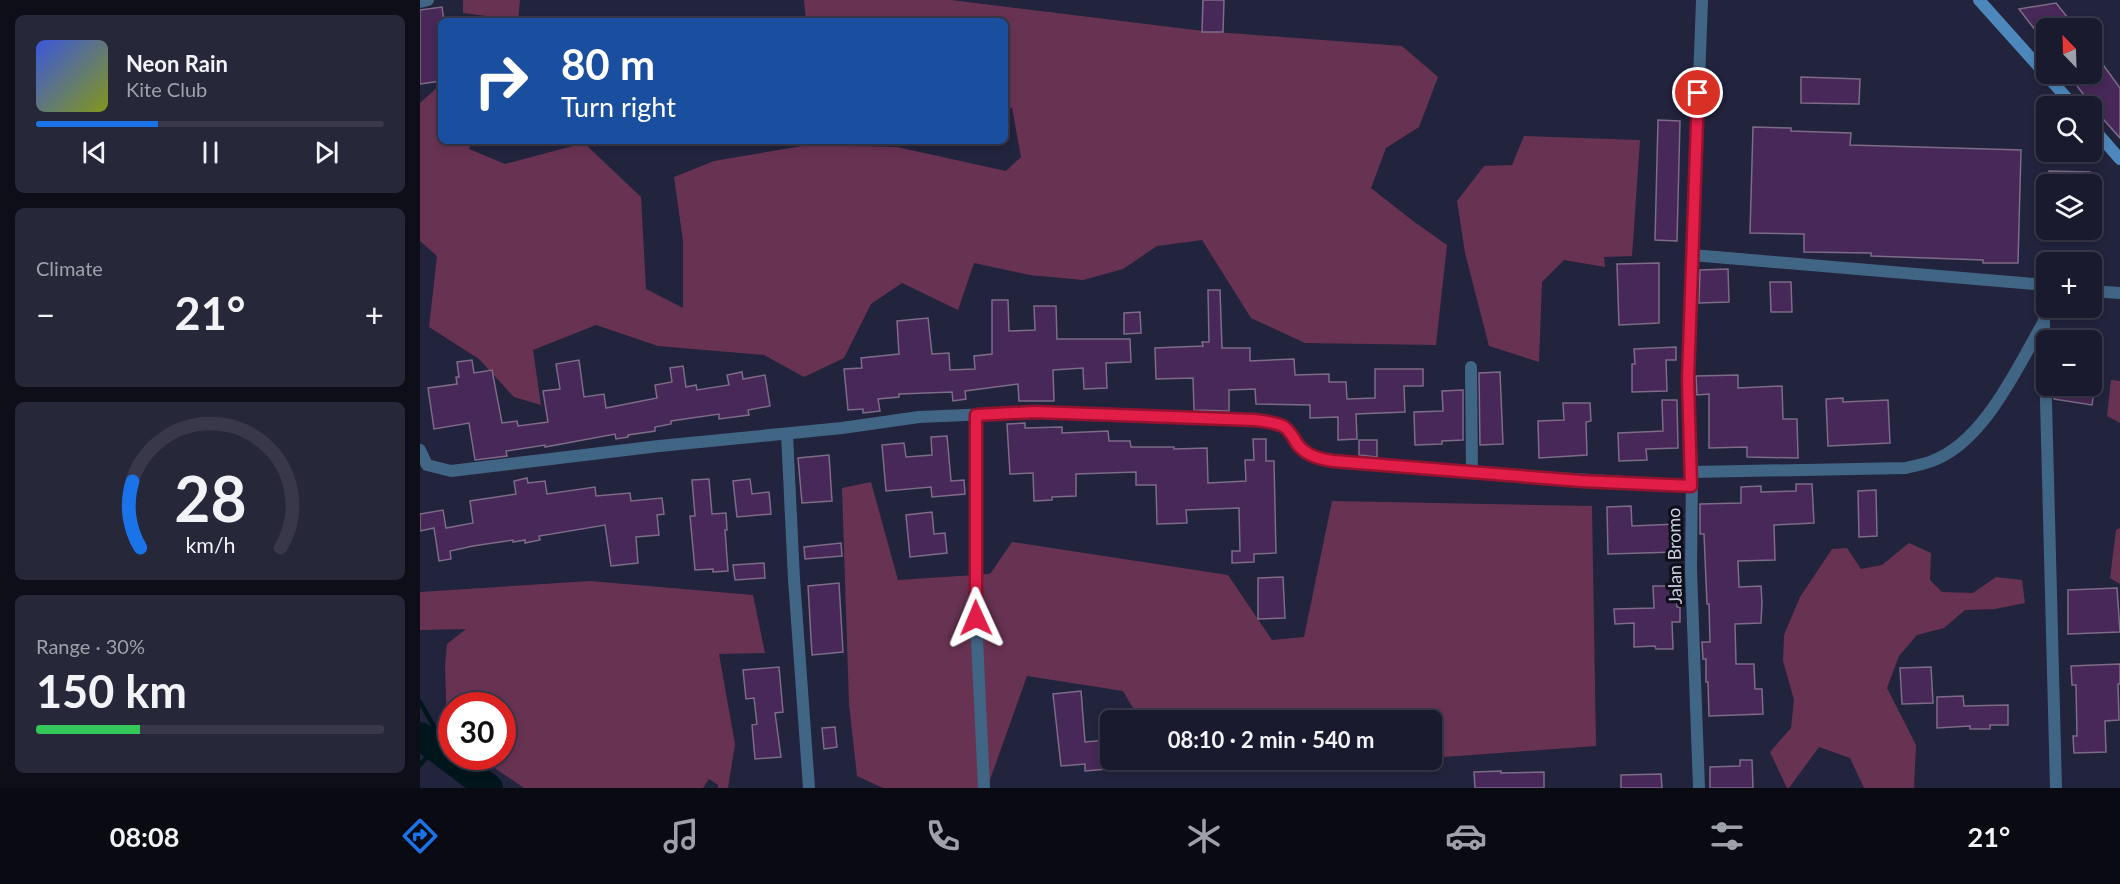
<!DOCTYPE html>
<html lang="en">
<head>
<meta charset="utf-8">
<style>
	:root { --surface:#1a1a2e; --page:#27273a; --text:#f1f3f6; --muted:#9fa1aa; --line:#38384a; --accent:#1a73e8 }
	body { margin:0; font-family:Lato,sans-serif; background:var(--page); color:var(--text); height:100vh; display:flex; flex-direction:column; font-size:22px; white-space:nowrap }
	* { box-sizing:border-box; margin:0 }
	p { font-size:20px; color:var(--muted) }
	.icon { flex:none; width:33px; height:33px; fill:none; stroke:currentColor; stroke-width:2; stroke-linecap:round; stroke-linejoin:round }
	.map { position:relative; flex:1; overflow:hidden }
	.details { display:flex; flex-direction:column; gap:15px; padding:15px; background:#0e0e19; width:420px }
	.details>* { flex:none }
	.banner { position:absolute; left:18px; top:18px; width:570px; height:126px; border-radius:9px; box-shadow:0 3px 9px #0003,0 0 0 2px var(--line); background:#1a4fa0; color:#fff; overflow:hidden }
	.needle { width:39px; rotate:337deg }
	.buttons { position:absolute; left:1616px; top:18px; display:grid; gap:12px }
	.buttons a { display:grid; place-items:center; width:66px; height:66px; border-radius:9px; background:var(--surface); box-shadow:0 3px 9px #0003,0 0 0 2px var(--line); font-size:30px }
	.speed { position:absolute; left:18px; top:692px; display:flex; gap:12px; font-size:30px; font-weight:700; text-align:center }
	.speed>* { display:grid; place-content:center; width:78px; height:78px; border-radius:50%; background:var(--surface); box-shadow:0 3px 9px #0003,0 0 0 2px var(--line); line-height:1 }
	.speed .limit { border:9px solid #d22; background:#fff; color:#111 }
	.pin { position:absolute; display:grid; place-items:center; width:51px; height:51px; color:#fff; margin:-26px; border:3px solid #fff; border-radius:50%; box-shadow:0 2px 6px #0007 }
	.me { position:absolute; width:66px; margin:-33px; rotate:359deg; stroke-linejoin:round; filter:drop-shadow(0 0 4px #0008) }
	.turn { display:flex; align-items:center; gap:21px; height:126px; padding:0 24px; font-size:27px }
	.turn .icon { width:78px; height:78px; stroke-width:2.5 }
	.turn b { display:block; font-size:42px; line-height:51px }
	.big { font-size:45px; font-weight:700; line-height:1.1 }
	.details .widget { flex:1; display:flex; flex-direction:column; justify-content:center; gap:9px; min-width:0; padding:0 21px; border-radius:9px; background:var(--page) }
	.details .dial { align-items:center; gap:0 }
	.dial svg { height:156px; overflow:visible; fill:none; stroke:var(--line); stroke-width:7; stroke-linecap:round; text-anchor:middle }
	.dial text { fill:var(--text); stroke:none }
	.song { display:flex; align-items:center; gap:18px }
	.cover { width:72px; height:72px; border-radius:9px; background:linear-gradient(135deg,hsl(230 70% 55%),hsl(70 70% 35%)) }
	.played { height:6px; border-radius:3px; background:linear-gradient(90deg,var(--accent) 35%,var(--line) 35%) }
	.keys { display:flex; justify-content:space-around; direction:ltr }
	.heat { display:flex; justify-content:space-between; align-items:center; font-size:33px; direction:ltr }
	.charge { height:9px; border-radius:4px; background:linear-gradient(90deg,#34c759 30%,var(--line) 0) }
	.trip { position:absolute; left:680px; top:710px; width:342px; height:60px; border-radius:9px; background:var(--surface); box-shadow:0 3px 9px #0003,0 0 0 2px var(--line); font-weight:700; line-height:60px; text-align:center }
	.menu { display:flex; height:96px; justify-content:space-around; align-items:center; background:#0a0a12; color:var(--muted) }
	.menu .icon { width:42px; height:42px }
	.menu .active { color:var(--accent) }
	.menu b { font-size:27px; color:var(--text) }
	main { display:flex; flex:1; min-height:0 }
	.map>svg:first-child { display:block }
	.green { fill:#683353 }
	.lines { fill:none; stroke-linecap:round; stroke-linejoin:round }
	.stream { stroke:#00161c; stroke-width:4.5 }
	.river { stroke:#00161c; stroke-width:28 }
	.building { fill:#472858; stroke:#7d6b87; stroke-width:1.5 }
	.minor { stroke:#416585; stroke-width:12 }
	.secondary { stroke:#4d87bb; stroke-width:12 }
	.route-casing { stroke:#92132f; stroke-width:15 }
	.route { stroke:#e11d48; stroke-width:10 }
	.labels { text-anchor:middle; dominant-baseline:central; stroke-width:6; stroke-linejoin:round; paint-order:stroke }
	.street-label { font-size:18px; fill:#ced0e1; stroke:#0d0e19 }
</style>
</head>
<body>
<main>
<section class="details">
<div class="widget">
<div class="song"><i class="cover"></i><div><b>Neon Rain</b><p>Kite Club</p></div></div>
<div class="played"></div>
<div class="keys"><svg class="icon" aria-label="previous" viewBox="0 0 24 24"><path d="M18 5L8 12l10 7zM5 5v14"/></svg><svg class="icon" aria-label="pause" viewBox="0 0 24 24"><path d="M8 5v14M16 5v14"/></svg><svg class="icon" aria-label="next" viewBox="0 0 24 24"><path d="M6 5l10 7-10 7zM19 5v14"/></svg></div>
</div>
<div class="widget"><p>Climate</p>
<div class="heat"><a>−</a><b class="big">21°</b><a>+</a></div>
</div>
<div class="widget dial"><svg viewBox="0 0 100 80">
<path d="M14 69A42 42 0 1 1 86 69"/>
<path d="M14 69A42 42 0 0 1 10 35" stroke="#1a73e8"/>
<text x="50" y="56" font-size="32" font-weight="700">28</text>
<text x="50" y="72" font-size="11">km/h</text>
</svg></div>
<div class="widget"><p>Range · 30%</p><b class="big">150 km</b><div class="charge"></div></div>
</section>
<div class="map">
<svg width="1700" height="788" viewBox="0 0 1700 788">
	<rect width="100%" height="100%" fill="#22233d"/>
	<!-- green -->
	<path class="green" d="M43,0H100L98,21H76L75,17L43,13Z
		M384,0H531L783,31L982,46L1018,77L999,127L966,148L951,188L993,221L1027,245L1016,345L885,343L831,318L782,240L737,246L703,269L663,280L610,275L554,263L538,310L482,283L451,304L424,358L384,377L344,355L238,346L176,325L113,350L121,405L94,397L59,359L9,327L17,256L0,241V103L21,84V141H52L49,149L85,164L164,143L221,197L226,289L263,308V241L254,177L294,161L388,145L477,147L586,171L601,157L592,108L585,106V21H386Z
		M1104,136L1220,140L1212,256L1184,257L1185,267L1144,260L1122,282L1119,362L1069,346L1045,253L1037,201L1064,166L1092,165Z
		M1691,380L1700,381V423L1687,416Z
		M451,482L478,580L570,574L592,542L808,575L852,640L884,637L912,501L1172,506L1176,746L1011,758V720H964L851,709V720H720L703,691L607,676L567,788H463L437,776L429,704L422,488Z
		M1700,528V584L1690,578L1696,530Z
		M1489,543L1511,553L1510,580L1522,592L1553,593L1576,577L1602,580L1605,603L1575,609L1545,610L1524,628L1497,635L1479,656L1467,688L1496,745L1494,788H1444L1430,758L1399,747L1369,788H1367L1350,752L1371,728L1374,700L1363,661L1364,635L1380,597L1412,549L1427,548L1441,569L1462,565Z
		M170,581L333,595L345,653L299,654L315,744L308,788H298V785L289,779L283,788H104L57,756H82V705H32L31,731L27,725L25,666L27,644L46,629L0,630V592Z"/>
	<g class="lines">
		<!-- stream -->
		<path class="stream" d="M0,702L16,730L15,748L0,765"/>
		<!-- river -->
		<path class="river" d="M0,736L69,788"/>
	</g>
	<!-- building -->
	<path class="building" d="M783,0H804L803,32H782Z
		M1636,3L1656,28H1626V44L1599,9Z
		M22,7L24,21H21V25L18,26L21,48V57L17,58L20,81L0,84V10Z
		M1671,48L1700,88V138L1676,111L1648,74H1671Z
		M1381,77L1440,79L1439,104L1381,103Z
		M1238,120L1260,121L1257,241L1235,240Z
		M1333,127L1371,128V131L1431,133L1430,145L1601,150L1598,263H1563V260L1451,256V253L1384,252V234L1330,233Z
		M1629,171L1670,172L1669,184H1628Z
		M1239,263V323L1199,325L1197,264Z
		M1308,269L1309,302L1279,303L1280,270Z
		M1350,282H1371L1372,312H1351Z
		M788,290H800L802,348H830V361L874,359L875,375L909,374V382H926L927,399L955,398V369H1003V386H984L985,412L936,414L937,439L918,440V417L890,418V405L836,404L835,389L809,390V411L774,410L773,378L736,379L735,348L783,346L782,342H789Z
		M572,300H588L589,331L615,330L614,306H636L637,339H710L711,362L686,363L687,388L664,389L663,368L633,370L634,401H599L598,384L545,391L546,399L533,401L532,392L479,394V397L458,399L460,411L443,413V409L428,410L424,369L442,368L441,358L479,354L477,321L508,318L512,354L529,353L530,370L555,369L554,356L572,354Z
		M720,312L721,333L704,334V313Z
		M1256,347V360H1246L1247,391L1212,392V364H1215L1214,349Z
		M52,360L54,373L72,370L82,423L97,421L98,426L128,422L123,391L140,389L136,364L159,360L164,397L184,394L186,408L237,398L235,385L252,382L250,368L263,366L266,387L276,385L277,390L309,385L307,375L322,372L323,379L345,375L350,406L328,410L329,415L299,419V414L251,421V424L235,427V431L208,435V437L196,439L195,434L125,447V445L86,451L87,456L55,460L49,423L14,429L8,388L37,384L36,377H39L37,362Z
		M1080,372L1083,444L1060,445L1059,373Z
		M1318,375V388L1362,386L1363,419H1377L1378,458L1327,457V447L1289,448V394L1277,395L1276,376Z
		M1634,386H1675L1672,405L1634,399Z
		M1043,390V440L1022,441V444L995,445L994,412L1023,411L1022,391Z
		M1423,398V402L1468,400L1470,443L1408,446L1406,399Z
		M1242,400H1257L1258,448L1226,449L1227,460L1199,461L1198,433L1243,431Z
		M1143,403H1170L1171,421L1166,422L1167,455L1119,458L1118,421L1144,420Z
		M605,423V428L642,427V433L688,431L689,441H710L711,447H754V449L787,448L788,483L826,481L825,460H834L833,439H846V461H854L856,553L834,554V562L812,563V551H820L819,508L766,510L767,523L737,524L736,485H716V472L656,474V496L632,497V500L614,501L613,473L590,474L587,424Z
		M527,436L531,481L544,480L545,494L512,497L511,487L466,491L462,445L484,443L486,457L512,455L511,437Z
		M939,440H957V457L939,455Z
		M409,455L412,501L382,503L378,458Z
		M107,478L108,483L125,481L127,494L175,487L176,496L210,493L211,501L242,498L244,514L237,515L239,535L216,537L218,563L191,566L185,525L119,536L120,540L105,543V540L93,542V540L53,546L30,551L31,559L19,561L14,528L0,531V514L23,510L26,528L53,523L50,501L96,494L94,481Z
		M289,479L292,514L306,513L307,530H305L308,571L293,572V569L275,570L270,516H275L272,480Z
		M330,479L332,494L349,492L351,514L317,517L313,481Z
		M1376,484H1392L1394,523L1354,525L1355,560L1318,561L1319,587L1341,586L1342,602L1341,623L1315,624L1316,664H1334L1335,689H1342L1343,714L1289,716L1288,682H1286V659H1283L1282,642H1290L1289,604H1287L1284,534H1280V504L1321,503V487L1341,486V492L1376,491Z
		M1456,490L1457,536L1439,537L1438,491Z
		M1211,506L1212,526L1256,524V552L1188,554L1187,507Z
		M512,512L514,534L525,533L527,553L490,557L486,515Z
		M421,543L422,556L385,559L384,547Z
		M344,563L345,578L315,580L313,565Z
		M863,577L865,618L838,619V578Z
		M419,583L423,652L392,655L388,586Z
		M1233,586H1256L1257,607H1260V622H1252L1253,649H1236L1235,646L1214,647V623L1195,624L1194,609L1234,608Z
		M1697,588L1700,632L1648,634V590Z
		M1700,664V684H1698L1699,720L1685,721L1686,752L1654,753L1653,736H1657L1656,685H1652L1651,666Z
		M359,667L363,712L355,713L361,757L335,759L332,725L337,724L334,698L326,699L323,670Z
		M1511,667L1513,703L1482,704L1480,668Z
		M661,691L665,742L686,740L688,769L665,771V764L641,766L633,694Z
		M1543,696L1544,706L1588,705V725H1570V729H1550V726L1517,728V697Z
		M415,727L417,747L404,749L402,728Z
		M1320,760H1332L1333,788H1290V767L1320,766Z
		M1081,771V773L1124,772V788H1055L1054,772Z
		M1241,774L1242,788H1201V775Z"/>
	<g class="lines">
		<!-- minor -->
		<path class="minor" d="M0,2L8,0
			M1272,255L1626,285
			M1623,284L1636,788
			M1671,291L1700,293
			M1051,367L1052,473
			M556,415V618L564,788
			M367,434L374,579L389,788
			M0,450L7,465L31,471L239,446L422,428L499,417L615,412L834,420C844,421 854,422 863,426C871,431 873,438 878,445C887,456 899,459 913,461L1052,473L1271,486
			M1272,472L1486,468C1494,466 1504,464 1512,461C1564,442 1597,368 1623,323
			M1279,788L1271,570L1272,472L1268,379L1282,0"/>
		<!-- secondary -->
		<path class="secondary" d="M1559,0L1654,106
			M1671,126L1700,159"/>
	</g>
	<g class="lines">
		<!-- route casing -->
		<g class="route-casing">
			<path id="route" d="M556,618V415L615,412L834,420C844,421 854,422 863,426C871,431 873,438 878,445C887,456 900,459 913,461L1161,481L1271,486L1268,379L1278,93"/>
		</g>
		<!-- route -->
		<use href="#route" class="route"/>
	</g>
	<g class="labels">
		<!-- street labels -->
		<g class="street-label">
			<text transform="translate(1254 556) rotate(-91)">Jalan Bromo</text>
		</g>
	</g>
</svg>
<div class="buttons">
<a><svg class="needle" viewBox="-14 -14 28 28"><path d="M0-13l5 13h-10z" fill="#e53935"/><path d="M0 13l5-13h-10z" fill="#9fa1aa"/></svg></a>
<a><svg class="icon" aria-label="search" viewBox="0 0 24 24"><circle cx="10" cy="10" r="6"/><path d="M15 15l6 6"/></svg></a>
<a><svg class="icon" aria-label="layers" viewBox="0 0 24 24"><path d="M12 4l9 5-9 5-9-5zM3 14l9 5 9-5"/></svg></a>
<a>+</a>
<a>−</a>
</div>
<div class="speed"><div class="limit">30</div></div>
<div class="pin" style="left:1278px;top:93px;background:#d93025"><svg class="icon" aria-label="arrive" viewBox="0 0 24 24"><path d="M6 21V4h12l-3 4 3 4H6"/></svg></div>
<svg class="me" style="left:556px;top:618px" viewBox="-20 -20 40 40"><path d="M0-17L14 15 0 8-14 15z" fill="#e11d48" stroke="#fff" stroke-width="4"/></svg>
<div class="trip">08:10 · 2 min · 540 m</div>
<div class="banner">
<div class="turn"><svg class="icon" aria-label="right" viewBox="0 0 24 24"><path d="M7 20v-9h11M14 6l5 5-5 5"/></svg><div><b>80 m</b>Turn right</div></div>
</div>
</div>
</main>
<nav class="menu">
<b>08:08</b>
<svg class="icon active" aria-label="directions" viewBox="0 0 24 24"><path d="M12 3l9 9-9 9-9-9zM9 14v-3h6M13 9l2 2-2 2"/></svg>
<svg class="icon" aria-label="music" viewBox="0 0 24 24"><path d="M9 18V5l10-2v13"/><circle cx="6" cy="18" r="3"/><circle cx="16" cy="16" r="3"/></svg>
<svg class="icon" aria-label="phone" viewBox="0 0 24 24"><path d="M5 4h4l2 5-3 2q2 4 5 5l2-3 5 2v4C11 20 4 13 5 4z"/></svg>
<svg class="icon" aria-label="climate" viewBox="0 0 24 24"><path d="M12 3v18M4 7l16 10M4 17L20 7"/></svg>
<svg class="icon" aria-label="car" viewBox="0 0 24 24"><path d="M5 17H2v-5l4-1 3-4h7l3 4 3 1v5h-3M9 17h6M6 11h13"/><circle cx="7" cy="17" r="2"/><circle cx="17" cy="17" r="2"/></svg>
<svg class="icon" aria-label="filters" viewBox="0 0 24 24"><path d="M4 7h16M4 17h16"/><circle cx="9" cy="7" r="2"/><circle cx="15" cy="17" r="2"/></svg>
<b>21°</b>
</nav>
</body>
</html>
